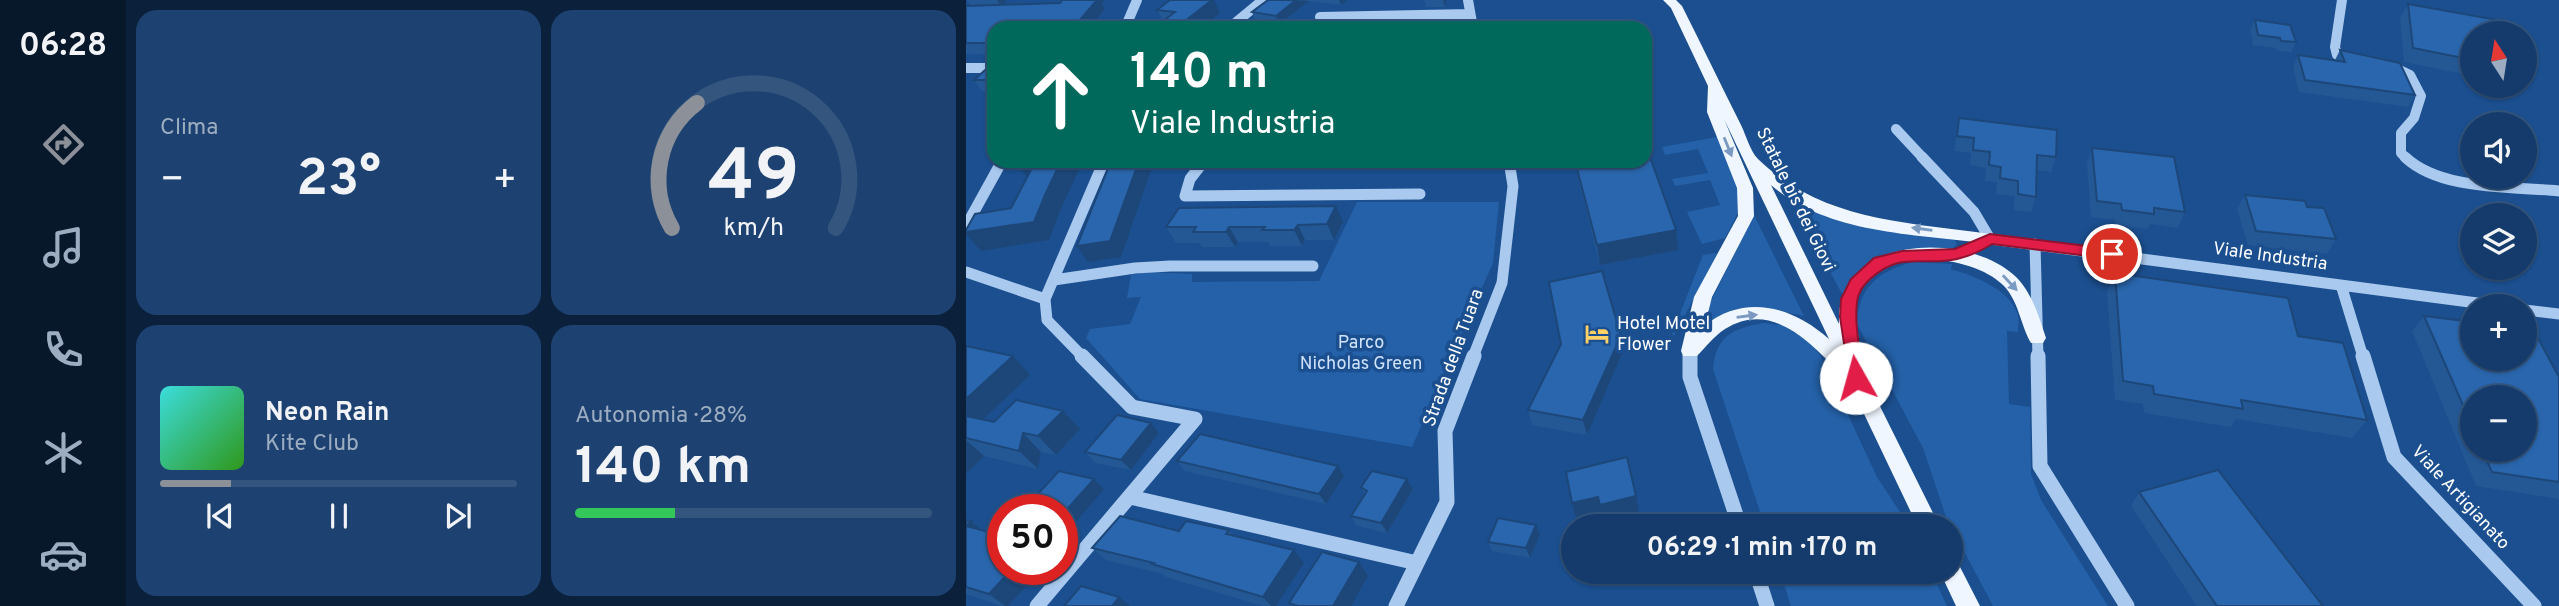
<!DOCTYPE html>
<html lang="it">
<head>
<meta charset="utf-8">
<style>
	:root { --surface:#143b6b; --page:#1d4271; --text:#f1f3f6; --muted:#9dadc1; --line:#33557e; --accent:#8c9099 }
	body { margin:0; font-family:Overpass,sans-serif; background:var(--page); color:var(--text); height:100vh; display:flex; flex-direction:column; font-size:26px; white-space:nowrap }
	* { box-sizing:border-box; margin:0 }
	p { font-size:23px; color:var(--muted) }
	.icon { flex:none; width:38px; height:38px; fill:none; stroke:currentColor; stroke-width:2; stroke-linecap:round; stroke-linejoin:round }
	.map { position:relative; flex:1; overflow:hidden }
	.details { display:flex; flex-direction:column; gap:10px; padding:10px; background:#0b203b; width:840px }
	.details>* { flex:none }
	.hud { position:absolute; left:21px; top:21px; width:665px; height:147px; border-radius:21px; box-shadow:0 2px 5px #0004,0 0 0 2px var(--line); background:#00695c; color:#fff; overflow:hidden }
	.needle { width:46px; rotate:348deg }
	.fabs { position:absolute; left:1494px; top:21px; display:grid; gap:14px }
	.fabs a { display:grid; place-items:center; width:77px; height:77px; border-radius:50%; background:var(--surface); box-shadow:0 2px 5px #0004,0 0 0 2px var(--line); font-size:35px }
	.speed { position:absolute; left:21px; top:494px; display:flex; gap:14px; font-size:35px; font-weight:700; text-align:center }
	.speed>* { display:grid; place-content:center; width:91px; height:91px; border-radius:50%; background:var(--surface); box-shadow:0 2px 5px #0004,0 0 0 2px var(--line); line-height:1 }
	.speed .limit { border:10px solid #d22; background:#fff; color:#111 }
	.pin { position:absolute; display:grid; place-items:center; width:60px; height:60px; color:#fff; margin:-30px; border:4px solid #fff; border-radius:50%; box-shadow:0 2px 7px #0007 }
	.me { position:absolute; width:77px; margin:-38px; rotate:353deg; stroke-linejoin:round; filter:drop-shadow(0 0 5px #0008) }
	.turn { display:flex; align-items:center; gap:24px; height:147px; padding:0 28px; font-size:32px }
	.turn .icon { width:91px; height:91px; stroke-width:2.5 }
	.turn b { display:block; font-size:49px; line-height:60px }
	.big { font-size:52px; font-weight:700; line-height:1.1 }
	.details .widget { flex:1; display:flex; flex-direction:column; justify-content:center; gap:10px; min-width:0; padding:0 24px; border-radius:21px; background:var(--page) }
	.details .dial { align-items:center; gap:0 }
	.dial svg { height:182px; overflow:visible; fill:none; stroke:var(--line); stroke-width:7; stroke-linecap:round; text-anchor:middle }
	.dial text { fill:var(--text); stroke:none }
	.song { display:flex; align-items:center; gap:21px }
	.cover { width:84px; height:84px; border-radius:10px; background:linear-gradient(135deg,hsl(180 70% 55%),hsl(110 70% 35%)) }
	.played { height:7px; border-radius:4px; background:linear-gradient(90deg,var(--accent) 20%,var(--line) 20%) }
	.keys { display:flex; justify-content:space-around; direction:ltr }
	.heat { display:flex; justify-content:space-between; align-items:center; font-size:38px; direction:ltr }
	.charge { height:10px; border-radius:5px; background:linear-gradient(90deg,#34c759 28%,var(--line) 0) }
	.details .tiles { flex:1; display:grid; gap:10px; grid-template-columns:repeat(2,1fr) }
	.trip { position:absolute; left:595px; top:514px; width:402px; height:70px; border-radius:35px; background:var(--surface); box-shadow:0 2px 5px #0004,0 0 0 2px var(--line); font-weight:700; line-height:70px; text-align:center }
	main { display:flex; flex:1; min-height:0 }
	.dock { display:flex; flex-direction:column; width:126px; justify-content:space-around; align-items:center; background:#08182b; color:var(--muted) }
	.dock .icon { width:49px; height:49px }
	.dock .active { color:var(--accent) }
	.dock b { font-size:32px; color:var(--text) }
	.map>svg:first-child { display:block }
	.green { fill:#2461a8 }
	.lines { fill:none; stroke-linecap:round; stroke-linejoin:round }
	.minor-far2 { stroke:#a9c9ee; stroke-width:10 }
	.minor-far1 { stroke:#a9c9ee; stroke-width:11 }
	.minor { stroke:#a9c9ee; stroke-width:15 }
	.major { fill:#f0f6ff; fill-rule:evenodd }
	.wall { fill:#245895; fill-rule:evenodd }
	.shaded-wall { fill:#1d4779 }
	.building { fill:#2a66ad; stroke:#1d4779; stroke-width:2 }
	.oneway { fill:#7b9ac1 }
	.route { fill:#e11d48; stroke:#92132f; stroke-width:2 }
	.labels { text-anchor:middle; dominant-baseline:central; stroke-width:7; stroke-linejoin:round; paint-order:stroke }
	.street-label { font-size:18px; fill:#fff; stroke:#1b4f8f }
	.poi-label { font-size:18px; fill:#fff; stroke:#1b4f8f; text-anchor:start }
	.park-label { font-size:18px; fill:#cfe3fa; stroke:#1b4f8f }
</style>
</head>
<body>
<main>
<nav class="dock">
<b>06:28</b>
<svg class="icon active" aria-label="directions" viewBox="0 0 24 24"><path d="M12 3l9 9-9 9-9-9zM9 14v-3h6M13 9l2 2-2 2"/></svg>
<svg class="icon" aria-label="music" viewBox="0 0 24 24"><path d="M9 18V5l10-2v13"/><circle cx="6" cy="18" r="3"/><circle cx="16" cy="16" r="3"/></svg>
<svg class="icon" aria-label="phone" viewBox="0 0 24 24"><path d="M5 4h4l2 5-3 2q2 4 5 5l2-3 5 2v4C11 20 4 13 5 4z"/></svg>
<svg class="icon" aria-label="climate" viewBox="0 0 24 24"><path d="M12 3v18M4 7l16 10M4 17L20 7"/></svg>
<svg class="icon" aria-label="car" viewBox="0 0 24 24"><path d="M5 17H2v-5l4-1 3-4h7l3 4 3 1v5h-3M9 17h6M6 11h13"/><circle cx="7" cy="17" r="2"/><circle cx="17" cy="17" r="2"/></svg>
</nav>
<section class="details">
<div class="tiles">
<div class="widget"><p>Clima</p>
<div class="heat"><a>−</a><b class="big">23°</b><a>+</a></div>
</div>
<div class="widget dial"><svg viewBox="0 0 100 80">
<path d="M14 69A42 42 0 1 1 86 69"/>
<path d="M14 69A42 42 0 0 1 25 14" stroke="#8c9099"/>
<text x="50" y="56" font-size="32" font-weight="700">49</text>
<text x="50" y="72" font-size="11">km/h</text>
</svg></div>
<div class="widget">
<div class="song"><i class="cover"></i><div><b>Neon Rain</b><p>Kite Club</p></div></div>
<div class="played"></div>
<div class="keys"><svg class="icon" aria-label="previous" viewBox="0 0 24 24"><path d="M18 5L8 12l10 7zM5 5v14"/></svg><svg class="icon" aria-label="pause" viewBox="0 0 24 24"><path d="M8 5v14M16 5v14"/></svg><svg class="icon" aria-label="next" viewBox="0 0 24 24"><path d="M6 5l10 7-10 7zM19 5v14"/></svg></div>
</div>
<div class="widget"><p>Autonomia · 28%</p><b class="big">140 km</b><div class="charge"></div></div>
</div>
</section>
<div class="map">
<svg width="1593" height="606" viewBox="0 0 1593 606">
	<rect width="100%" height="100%" fill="#1b4f8f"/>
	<!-- green -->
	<path class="green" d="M751,137L772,176L775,207L759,238L736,244L721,212L754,205L744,180L709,186L706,179L742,173L732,149L699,155L696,147Z
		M391,202H533L527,263L446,447L174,399L120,338L124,329L164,324L175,297L161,298L165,275L180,272L226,274V282L353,281Z
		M834,204L988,238L991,244L986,249C958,250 915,252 893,272C886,278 882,287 876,294L829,205Z
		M788,215L838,316L803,309L735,335L740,311Z
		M749,253L751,254L708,336L706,334L737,255Z
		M946,262L986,264L985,269C1008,276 1044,289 1052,315C1053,320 1052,327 1052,332L1041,331L1043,404L1064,407L1065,474L1075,500L1142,606H1027L980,517L957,448L891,324C892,287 912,272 946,262Z
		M798,323L822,326L839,336L854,355L911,477L944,527H799L747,369C750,336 767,328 798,323Z
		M814,572H965L981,606H825Z"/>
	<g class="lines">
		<!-- minor-far2 -->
		<path class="minor-far2" d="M502,0L507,28
			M1376,0L1369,47L1371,55L1386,60
			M354,17L504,14
			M159,28L171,0
			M263,28L297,0
			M1425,66L1444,75L1455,96L1448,118L1435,133V153L1441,159
			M0,68H28
			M930,129L958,159"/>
		<!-- minor-far1 -->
		<path class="minor-far1" d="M956,157L1008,212L1024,239L1534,306
			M1439,157C1475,191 1545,186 1593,191
			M238,161L224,179L219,196L454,194
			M0,226L36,161
			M1069,244L1072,357
			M0,272L79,299
			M88,280L169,268L204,266H347
			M1375,285L1397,357
			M1559,310L1593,314
			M724,351V357
			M117,357L81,320L79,299L138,161
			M507,357L536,283L547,186L543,161"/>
		<!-- minor -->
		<path class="minor" d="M724,356V377L774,527
			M1072,356L1074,466L1161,606
			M1397,356L1428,457L1568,606
			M164,497L451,563
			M790,572L801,606
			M71,606L229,419L166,407L116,356
			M430,606L481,502L479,431L508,356"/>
		<!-- major -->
		<path class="major" d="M697,0H710L716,6C736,46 755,85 775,125C780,135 784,151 792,159C856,221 940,222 1024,234L1032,239L1024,244C953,234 862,235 805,185L873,324C869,234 1001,231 1049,276C1066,292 1073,317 1080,338L1077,343H1065C1054,324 1053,301 1037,285C1008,256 923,246 898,284C883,308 894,339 897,364L895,368L974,527H952L878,372L871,370C841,339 804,301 759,329C748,336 740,347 731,356H717L715,351L728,297L772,216L771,188L741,112L742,86L705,8ZM758,119L863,339C827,307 780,293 739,325L746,297L788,216L787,188Z
			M985,562L993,565L1014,606H990L974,572H985Z"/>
	</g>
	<!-- wall -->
	<path class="wall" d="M1,0H41L36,5L136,3L139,9L123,28H28V54H0V6H5Z
		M302,0H381L375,5L343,1L313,24L289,20L286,12Z
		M458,0H481V2L479,7H460Z
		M1442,4L1507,33V76L1438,62L1434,18Z
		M191,10L254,13L236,28H188L197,21Z
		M1289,20L1330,42L1325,52L1311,51L1310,48L1287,45L1284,30Z
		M1374,50L1449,95L1442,107L1333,92L1327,67L1332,55L1369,60Z
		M28,62V91H16L8,80Z
		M993,118L1090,157L1085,172L1070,170V197L1065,212L1048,210V196L1030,194L1031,182L1019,181L1020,168L1004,165L1005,153L988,151Z
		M1126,148L1219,212L1212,228L1184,224L1182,229L1150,226L1149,220L1125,217L1121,163Z
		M241,161H468L467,164H360L359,167H342L340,164L244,167Z
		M608,161H679L710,230L712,250L634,265Z
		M1279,195L1341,207L1370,239L1361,254L1282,245L1271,209Z
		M377,222L368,240H339L336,246H304L302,242H272L269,247H236L233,243H210L200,227Z
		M1149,273L1332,336L1401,420L1386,438L1270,419L1265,427L1178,413L1177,404L1149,400L1141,292Z
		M1458,316L1593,377V499L1510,486L1446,331ZM1507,397L1559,450H1507Z
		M0,346L64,375L17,420L28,422L114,429L90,455L75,452L72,469L18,456L0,474Z
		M657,351L621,435L566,425L562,410Z
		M185,423L193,433L165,470L129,463L119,452Z
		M211,461L372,466L378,476L360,504L219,471Z
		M441,479L447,489L421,533L391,526L385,516L399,494L395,487Z
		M1173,492L1357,606H1231L1165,506Z
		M0,520L5,521L16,530L37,569H76L42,606H36L0,594Z
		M570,525L574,534L564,558L526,551L522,542Z
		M263,530L267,535L338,563L310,606H297L200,577L197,574L140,560L126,548L213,531Z"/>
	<!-- shaded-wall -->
	<path class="shaded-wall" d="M31,0H41L35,6Z
		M126,0H138L136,3L139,9L123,28H111L112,22Z
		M246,0H248L254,13L236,28H210Z
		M330,0L343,1L313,24L310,16Z
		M373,0H381L375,5Z
		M477,0H481L479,7Z
		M297,22L299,27L298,28H289Z
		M95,161H117L93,213L83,240L15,251L0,234V232L79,195Z
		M173,161H188L155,257L122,262L111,246Z
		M66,168L69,188L55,169Z
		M370,206L377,222L368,240L361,224Z
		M332,225L339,240L336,246L328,230Z
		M263,227L272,242L269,247L260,232Z
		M710,230L712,250L634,265L631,245Z
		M655,336L657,351L621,435L617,420Z
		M47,356L64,375L5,431L0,426V399Z
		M97,411L114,429L90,455L72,436Z
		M185,423L193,433L165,470L155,460Z
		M57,433L75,452L72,469L53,451Z
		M0,440L18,456L0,474Z
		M372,466L378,476L360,504L353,494Z
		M128,479L138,489L101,532L96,527V515Z
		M441,479L447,489L421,533L415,523Z
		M670,496L673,511L637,520L635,511L610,518L606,503L632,497Z
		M5,521L22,536L0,526Z
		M570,525L574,534L564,558L560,548Z
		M328,550L338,563L310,606H305L297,597Z
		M393,562L402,576L385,606H367Z
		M46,569H76L42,606H39L23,594Z
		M153,597L164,606H146Z"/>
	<!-- building -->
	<path class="building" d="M96,0H131L112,22H118L111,28H28V43H0V6L94,3Z
		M204,0H246L210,28H188L209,12L191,10Z
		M302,0H330L310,16L286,12Z
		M1442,4L1537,21L1540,33H1507V60L1447,48Z
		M278,20L297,22L289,28H267Z
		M1289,20L1324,25L1330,42L1315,41L1314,38L1292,35Z
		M1374,50L1434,63L1449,95L1339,80L1332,55L1379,62Z
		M28,62V80H8Z
		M993,118L1091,130L1090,157L1071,155L1070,197L1052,194V181L1034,178L1035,167L1023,165L1024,152L1007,150L1008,138L991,136Z
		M679,143L710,230L631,245L609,161H679Z
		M1126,148L1208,157L1219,212L1188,208V214L1156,210L1155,204L1131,201Z
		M59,161H95L79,195L68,222L0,232V230L9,214L45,208L66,168L55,169Z
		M145,161H173L144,241L111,246Z
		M1279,195L1339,201L1341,207L1358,208L1370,239L1290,231Z
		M370,206L361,224L332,225L328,230H296L299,227H263L260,232H227L230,227H200L213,208Z
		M636,271L655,336L617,420L562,410L595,344L583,282Z
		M1149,273L1322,298L1332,336L1377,343L1401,420L1275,400L1277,409L1188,394L1187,386L1157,381Z
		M1458,316L1507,322V359H1559V329L1568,331L1593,377V482L1526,472L1516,450H1559V397H1507V428Z
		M0,346L47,356L0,399Z
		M50,400L97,411L72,436L57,433L53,451L0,438V416L28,422Z
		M151,415L185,423L155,460L119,452Z
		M234,434L372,466L353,494L211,461Z
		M661,457L670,496L634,505L632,497L606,503L600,472Z
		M1252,470L1357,606H1251L1173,492Z
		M93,471L128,479L96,515V509H58Z
		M406,471L441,479L415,523L385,516L401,491L395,487Z
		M154,516L213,531L220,521L263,530L260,534L328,550L297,597L186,564L188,563L126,548Z
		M532,518L570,525L560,548L522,542Z
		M0,520L5,521L0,526L37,536V569H46L23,594L0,587Z
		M356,552L393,562L367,606H332L323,603Z
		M115,586L153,597L146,606H98Z"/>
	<!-- one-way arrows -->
	<defs><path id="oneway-solid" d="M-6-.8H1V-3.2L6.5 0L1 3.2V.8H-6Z" transform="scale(1.75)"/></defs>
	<g class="oneway">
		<use href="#oneway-solid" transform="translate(762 147) rotate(68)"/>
		<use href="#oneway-solid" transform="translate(956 229) rotate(-172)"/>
		<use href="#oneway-solid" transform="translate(1044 283) rotate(47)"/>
		<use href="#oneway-solid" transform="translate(781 316) rotate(-8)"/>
	</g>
	<!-- route -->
	<path class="route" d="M1024,234L1146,249L1153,254L1146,259L1026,244C1015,251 1004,256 991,259C955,267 936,250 904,279C897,286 892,292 891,302C888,327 895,354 898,378L896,383H884L874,317L875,299L885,279L908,258L936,251L989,249Z"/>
	<!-- icons -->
	<defs>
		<g id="hotel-bare" transform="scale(1.89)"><path d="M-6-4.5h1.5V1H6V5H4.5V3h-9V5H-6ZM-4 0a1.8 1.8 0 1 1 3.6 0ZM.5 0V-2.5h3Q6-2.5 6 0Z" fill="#ffd166" stroke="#1b4f8f" stroke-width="2.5" paint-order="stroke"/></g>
	</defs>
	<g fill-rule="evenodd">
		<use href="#hotel-bare" x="631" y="334"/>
	</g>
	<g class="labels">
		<!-- street labels -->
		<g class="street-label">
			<text transform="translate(829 200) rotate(64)">Statale bis dei Giovi</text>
			<text transform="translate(1304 257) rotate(8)">Viale Industria</text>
			<text transform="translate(488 358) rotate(-70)">Strada della Tuara</text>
			<text transform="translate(1494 498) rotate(47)">Viale Artigianato</text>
		</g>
		<!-- poi labels -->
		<g class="poi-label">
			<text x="651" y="324">Hotel Motel<tspan x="651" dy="21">Flower</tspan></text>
		</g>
		<!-- park labels -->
		<g class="park-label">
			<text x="395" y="343">Parco<tspan x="395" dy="21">Nicholas Green</tspan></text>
		</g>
	</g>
</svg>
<div class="fabs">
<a><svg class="needle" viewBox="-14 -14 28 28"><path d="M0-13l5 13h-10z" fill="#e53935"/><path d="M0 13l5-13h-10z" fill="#9dadc1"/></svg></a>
<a><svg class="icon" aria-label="sound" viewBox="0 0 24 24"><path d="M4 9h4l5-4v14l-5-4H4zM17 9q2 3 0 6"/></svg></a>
<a><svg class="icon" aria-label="layers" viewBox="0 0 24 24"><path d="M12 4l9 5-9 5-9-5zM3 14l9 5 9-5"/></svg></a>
<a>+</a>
<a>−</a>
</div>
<div class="speed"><div class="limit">50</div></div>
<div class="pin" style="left:1146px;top:254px;background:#d93025"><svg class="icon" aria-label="arrive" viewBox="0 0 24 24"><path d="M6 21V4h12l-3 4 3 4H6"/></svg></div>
<svg class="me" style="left:890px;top:378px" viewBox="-20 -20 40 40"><circle r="19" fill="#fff"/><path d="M0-13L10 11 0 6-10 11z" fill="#e11d48"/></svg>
<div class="trip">06:29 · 1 min · 170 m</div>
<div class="hud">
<div class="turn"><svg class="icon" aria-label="ahead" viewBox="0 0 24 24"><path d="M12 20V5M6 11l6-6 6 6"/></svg><div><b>140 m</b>Viale Industria</div></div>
</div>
</div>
</main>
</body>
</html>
